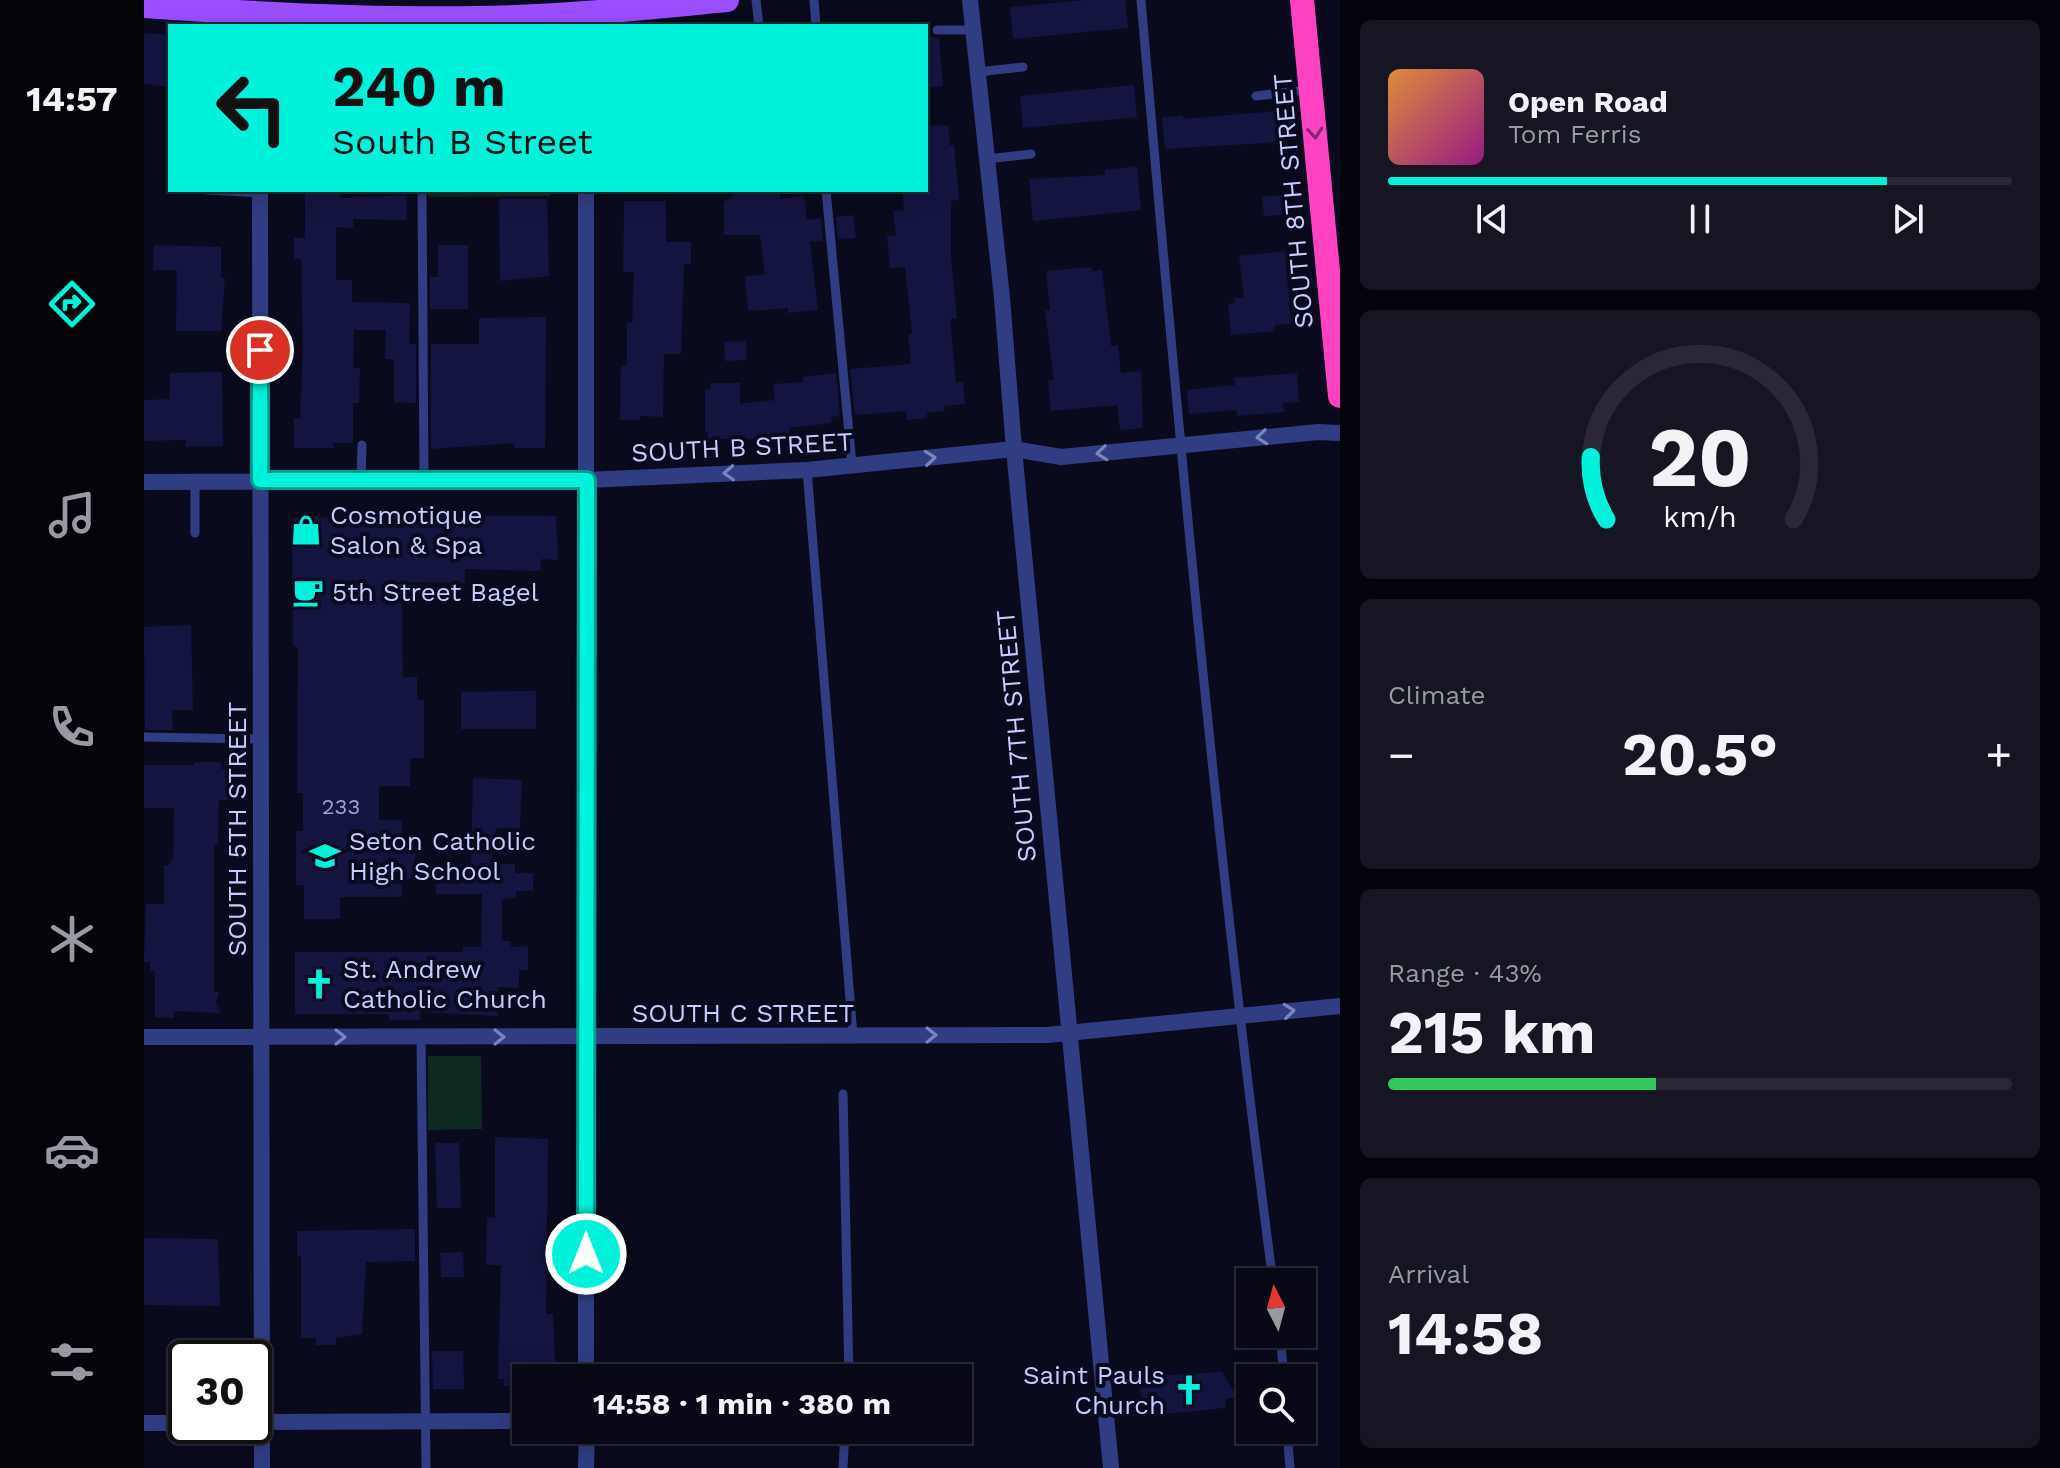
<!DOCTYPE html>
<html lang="en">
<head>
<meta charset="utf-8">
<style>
	:root { --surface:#080816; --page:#161623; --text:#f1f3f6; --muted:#989aa1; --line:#292935; --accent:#00f2da }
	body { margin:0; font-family:"Work Sans",sans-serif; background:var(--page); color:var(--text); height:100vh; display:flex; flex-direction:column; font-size:30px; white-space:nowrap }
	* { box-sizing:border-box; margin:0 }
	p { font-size:26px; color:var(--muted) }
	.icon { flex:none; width:44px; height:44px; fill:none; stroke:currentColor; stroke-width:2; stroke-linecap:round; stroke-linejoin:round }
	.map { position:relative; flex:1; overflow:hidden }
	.panel { display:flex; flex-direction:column; gap:20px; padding:20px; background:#04040c; width:720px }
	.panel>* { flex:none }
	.guide { position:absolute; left:24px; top:24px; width:760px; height:168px; border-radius:0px; box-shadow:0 4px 20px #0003,0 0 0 2px var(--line); background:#00f2da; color:#111; overflow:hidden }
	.needle { width:52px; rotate:354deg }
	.fabs { position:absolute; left:1092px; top:1268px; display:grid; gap:16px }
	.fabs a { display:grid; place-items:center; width:80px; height:80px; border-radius:0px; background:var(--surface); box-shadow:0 4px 20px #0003,0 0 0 2px var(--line); font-size:40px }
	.speed { position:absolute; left:24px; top:1340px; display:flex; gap:16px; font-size:40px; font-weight:700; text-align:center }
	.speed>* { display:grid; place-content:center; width:104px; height:104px; border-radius:50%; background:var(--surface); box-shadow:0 4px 20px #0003,0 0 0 2px var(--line); line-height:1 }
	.speed .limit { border:4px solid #111; border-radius:12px; background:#fff; color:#111 }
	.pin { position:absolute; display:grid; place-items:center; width:68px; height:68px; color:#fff; margin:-34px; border:4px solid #fff; border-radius:50%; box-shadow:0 2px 8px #0007 }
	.me { position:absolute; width:88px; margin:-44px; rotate:0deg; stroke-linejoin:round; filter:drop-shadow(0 0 6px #0008) }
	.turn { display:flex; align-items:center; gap:28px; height:168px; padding:0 32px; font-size:36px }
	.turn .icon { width:104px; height:104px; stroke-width:2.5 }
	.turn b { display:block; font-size:56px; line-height:68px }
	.big { font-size:60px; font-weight:700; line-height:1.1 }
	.panel .card { flex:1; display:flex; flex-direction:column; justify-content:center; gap:12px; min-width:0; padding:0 28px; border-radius:12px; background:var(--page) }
	.panel .dial { align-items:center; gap:0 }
	.dial svg { height:208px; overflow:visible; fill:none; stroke:var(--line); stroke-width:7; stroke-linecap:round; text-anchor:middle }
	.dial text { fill:var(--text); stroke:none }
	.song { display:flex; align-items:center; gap:24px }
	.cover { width:96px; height:96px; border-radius:12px; background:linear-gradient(135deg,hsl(30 70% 55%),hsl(310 70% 35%)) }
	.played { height:8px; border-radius:4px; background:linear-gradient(90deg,var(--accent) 80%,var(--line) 80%) }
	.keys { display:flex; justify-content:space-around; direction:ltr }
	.heat { display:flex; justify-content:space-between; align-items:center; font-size:44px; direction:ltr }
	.charge { height:12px; border-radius:6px; background:linear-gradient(90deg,#34c759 43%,var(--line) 0) }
	.trip { position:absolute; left:368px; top:1364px; width:460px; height:80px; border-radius:0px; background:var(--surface); box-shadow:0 4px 20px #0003,0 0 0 2px var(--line); font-weight:700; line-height:80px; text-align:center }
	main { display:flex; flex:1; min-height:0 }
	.tab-bar { display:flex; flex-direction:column; width:144px; justify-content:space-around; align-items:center; background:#030309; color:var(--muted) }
	.tab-bar .icon { width:56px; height:56px }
	.tab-bar .current { color:var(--accent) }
	.tab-bar b { font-size:36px; color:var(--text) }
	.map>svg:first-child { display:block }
	.green { fill:#0c2922 }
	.building { fill:#141441 }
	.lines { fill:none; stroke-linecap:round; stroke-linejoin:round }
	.lane { stroke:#303d82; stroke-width:9 }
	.street { stroke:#303d82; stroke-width:16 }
	.primary { stroke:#9a4eff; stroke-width:24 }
	.highway { stroke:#ff42c2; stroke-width:24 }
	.oneway { stroke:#842670 }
	.oneway2 { stroke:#7c84c0 }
	.route-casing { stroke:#009d8e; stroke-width:20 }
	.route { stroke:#00f2da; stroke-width:14 }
	.labels { text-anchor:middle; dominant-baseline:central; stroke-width:8; stroke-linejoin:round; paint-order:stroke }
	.number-label { font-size:22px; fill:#9a9ed0 }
	.street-label { font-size:26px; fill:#c7ccff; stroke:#0a0a1e }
	.poi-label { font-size:26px; fill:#c7ccff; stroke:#0a0a1e; text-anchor:start }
</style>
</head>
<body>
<main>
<nav class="tab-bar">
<b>14:57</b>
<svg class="icon current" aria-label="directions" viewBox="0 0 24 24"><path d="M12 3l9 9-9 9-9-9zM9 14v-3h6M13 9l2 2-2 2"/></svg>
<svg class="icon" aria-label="music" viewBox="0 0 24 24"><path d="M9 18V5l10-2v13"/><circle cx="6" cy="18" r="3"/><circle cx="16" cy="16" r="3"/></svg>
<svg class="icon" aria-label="phone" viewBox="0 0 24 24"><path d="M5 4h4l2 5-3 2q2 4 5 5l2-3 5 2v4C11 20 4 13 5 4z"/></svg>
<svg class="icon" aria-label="climate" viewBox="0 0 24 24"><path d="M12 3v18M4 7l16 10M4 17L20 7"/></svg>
<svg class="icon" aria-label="car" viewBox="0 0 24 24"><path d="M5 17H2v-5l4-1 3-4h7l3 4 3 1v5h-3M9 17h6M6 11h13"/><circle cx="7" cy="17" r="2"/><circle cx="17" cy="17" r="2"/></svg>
<svg class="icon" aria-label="filters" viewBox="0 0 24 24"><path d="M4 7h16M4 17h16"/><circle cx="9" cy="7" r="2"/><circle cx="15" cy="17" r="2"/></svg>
</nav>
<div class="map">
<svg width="1196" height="1468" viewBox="0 0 1196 1468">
	<rect width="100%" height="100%" fill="#0a0a1e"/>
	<!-- green -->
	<path class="green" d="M284,190H408L406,196L284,197Z
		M284,1056H337L338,1129L284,1130Z"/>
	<!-- building -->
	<path class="building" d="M943,0H981L984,28L869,39L866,7Z
		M0,33L26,35V87L0,84Z
		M782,36L795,38L799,86L782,88Z
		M990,85L993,117L879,128L876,96Z
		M1133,111L1136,142L1021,149L1018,117L1039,116V119Z
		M804,125L806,146L810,145L815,200L807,201V257L813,319H806L812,383L819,382L821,404L800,406L801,411L783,413V418L763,420L762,411L711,415L706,369L767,364L764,335L768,334L761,267L746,268L743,236H752L749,211L760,210L758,190H782V126Z
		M993,166L997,210L889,221L885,179L961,175V170Z
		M590,190H636V199L660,196L663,220L677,218L679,241L666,242L674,310L644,313V308L604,311L601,276L621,275L616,235H580V202L590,195Z
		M161,193L196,194V198L263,195L262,220L209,219V228L192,227V280H208V302L266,303L265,344H272V403L250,402V359H241L242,330H210L209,368H216L215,403H209V443H189L190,448H150V418L156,419L159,345L157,259H150V238H161Z
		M1146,194L1147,214L1120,216L1118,197Z
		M355,199H403L405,276L356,281Z
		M480,201H522V242H547V264H540L537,354H520L519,417L496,416V420H476L477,365H483V323H488L490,272H479Z
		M709,215L712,238L694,239L692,217Z
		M10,245L77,247V278H81L77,331H32L33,270H9Z
		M294,245H324V309H286V277H294Z
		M1141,251L1147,324L1131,325V331L1087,335L1084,304L1091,303L1090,298H1100L1095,256Z
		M947,267L948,271L958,270L967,346L974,345L977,373L997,371L999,428L976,430L973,405L907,411L904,381L910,380L901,311L906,310L902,271Z
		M402,317L401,448H370V443L287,449V344H335V318Z
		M602,341L603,360L581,361L580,342Z
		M78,372L79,446L42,447V440L0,441V400L26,399V373Z
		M692,373L696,416L687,417L688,423L645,428L646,436L605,439H564V432H561V389H566V383H596V404L631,400L629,384L660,382L659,377Z
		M1153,373L1155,402L1139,403L1140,412L1093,416V410L1045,414L1043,390L1091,385L1090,378Z
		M280,515L412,516L414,560L397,559L396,571L321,569V583L258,582L259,677H273V700H280V758H267L266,786H235V820H258V851H271V879H258V897H196V919H160V885H152V831H159V793H153L154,647H149L148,518Z
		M47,625L49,710H28L29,730H1L0,627Z
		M392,691V729H317V692Z
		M50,762H77V769H87V800H75L74,845H70V992H75L72,1003L77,1013L30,1011V1018L11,1017V971H6V962H0L2,904H20V865H26V860H29L30,808H0V765H50Z
		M329,778L378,780L376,829L352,828L347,864H371V873H389V891H372V898L358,899V941H367V947L384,946V970H375V988L354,987V1016L276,1012V1020H245V1014H151V952H319V947H337L338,894H292V865L327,864Z
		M351,1137L404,1139L402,1314H409L412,1378H382V1386H360V1379H354L357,1265H342L343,1218H351Z
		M291,1143H315L317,1208H293Z
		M271,1229V1261L222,1262L218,1334L192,1338V1345H172V1338H157V1256H153V1231Z
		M0,1238L74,1239L76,1306L0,1305Z
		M319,1252L320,1277H297L296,1253Z
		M288,1351H319L320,1389H289Z
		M1078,1372L1094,1398H1083L1081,1408L999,1416L995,1377Z"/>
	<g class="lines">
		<!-- lane -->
		<path class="lane" d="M612,0L615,26
			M670,0L672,26
			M997,0C1034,428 1073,856 1129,1282
			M793,30H830
			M834,72L879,67
			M1112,96L1163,90
			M843,159L887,154
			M63,190L116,193
			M278,190L280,480
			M682,190L708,465
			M663,470L709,1036
			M217,480L218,445
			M51,533V481
			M0,737L117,739
			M277,1037L282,1468
			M699,1094L705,1378
			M1136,1334L1140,1378
			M1143,1430L1146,1468
			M699,1468L701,1430"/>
		<!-- street -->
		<path class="street" d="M826,0L858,298L870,449L967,1468
			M116,190L118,1468
			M442,190V1378
			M0,482L443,480L663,470L870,449L917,457L1174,432L1196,433
			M0,1037L903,1035L1196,1006
			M110,1422L382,1421
			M0,1423H42
			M442,1468L443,1430"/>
		<!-- primary -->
		<path class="primary" d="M0,6C111,14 223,20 334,18C417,17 500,8 583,0"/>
		<!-- highway -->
		<path class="highway" d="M1158,0L1196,396"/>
	</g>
	<!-- one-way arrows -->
	<defs><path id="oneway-chevron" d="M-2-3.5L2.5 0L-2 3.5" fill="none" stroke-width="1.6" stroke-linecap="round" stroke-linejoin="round" transform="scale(2)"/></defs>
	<use class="oneway" href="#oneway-chevron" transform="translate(1171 133) rotate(85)"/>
	<g class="oneway2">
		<use href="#oneway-chevron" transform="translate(1118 437) rotate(174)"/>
		<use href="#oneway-chevron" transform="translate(958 453) rotate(174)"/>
		<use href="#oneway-chevron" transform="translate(786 458) rotate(-6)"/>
		<use href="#oneway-chevron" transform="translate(585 473) rotate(177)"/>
		<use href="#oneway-chevron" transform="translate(1145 1011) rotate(-6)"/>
		<use href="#oneway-chevron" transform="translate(787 1035)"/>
		<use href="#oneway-chevron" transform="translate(196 1037)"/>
		<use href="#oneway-chevron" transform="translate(355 1037)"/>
	</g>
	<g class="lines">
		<!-- route casing -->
		<g class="route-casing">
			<path id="route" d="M116,350V480H443L442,1254"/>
		</g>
		<!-- route -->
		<use href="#route" class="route"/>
	</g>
	<!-- icons -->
	<defs>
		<g id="shop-bare" transform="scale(2.4)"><path d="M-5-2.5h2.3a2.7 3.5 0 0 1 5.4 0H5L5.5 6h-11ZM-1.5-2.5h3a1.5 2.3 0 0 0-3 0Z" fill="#00f2da" stroke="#0a0a1e" stroke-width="2.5" paint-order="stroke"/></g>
		<g id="cafe-bare" transform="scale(2.4)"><path d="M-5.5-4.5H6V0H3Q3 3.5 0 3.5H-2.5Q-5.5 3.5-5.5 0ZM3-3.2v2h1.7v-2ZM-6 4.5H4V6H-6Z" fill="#00f2da" stroke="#0a0a1e" stroke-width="2.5" paint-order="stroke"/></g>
		<g id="school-bare" transform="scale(2.4)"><path d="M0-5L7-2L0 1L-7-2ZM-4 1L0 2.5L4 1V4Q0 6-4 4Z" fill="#00f2da" stroke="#0a0a1e" stroke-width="2.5" paint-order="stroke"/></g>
		<g id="church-bare" transform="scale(2.4)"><path d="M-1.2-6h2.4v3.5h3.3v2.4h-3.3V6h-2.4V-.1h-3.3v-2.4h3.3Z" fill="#00f2da" stroke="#0a0a1e" stroke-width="2.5" paint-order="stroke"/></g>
	</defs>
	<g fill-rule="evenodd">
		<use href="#shop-bare" x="162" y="530"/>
		<use href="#cafe-bare" x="164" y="592"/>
		<use href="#school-bare" x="181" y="856"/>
		<use href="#church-bare" x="175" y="984"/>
		<use href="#church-bare" x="1045" y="1390"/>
	</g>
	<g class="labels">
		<!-- number labels -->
		<g class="number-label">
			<text x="197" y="806">233</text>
		</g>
		<!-- street labels -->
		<g class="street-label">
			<text transform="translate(1149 201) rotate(-95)">SOUTH 8TH STREET</text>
			<text transform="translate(598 447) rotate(-3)">SOUTH B STREET</text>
			<text transform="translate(872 736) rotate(-95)">SOUTH 7TH STREET</text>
			<text transform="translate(93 829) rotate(-90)">SOUTH 5TH STREET</text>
			<text x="599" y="1013">SOUTH C STREET</text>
		</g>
		<!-- poi labels -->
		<g class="poi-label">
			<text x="186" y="515">Cosmotique<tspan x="186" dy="30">Salon &amp; Spa</tspan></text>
			<text x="188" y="592">5th Street Bagel</text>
			<text x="205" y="841">Seton Catholic<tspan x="205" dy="30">High School</tspan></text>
			<text x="199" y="969">St. Andrew<tspan x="199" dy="30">Catholic Church</tspan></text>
			<text x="1021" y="1375" text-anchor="end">Saint Pauls<tspan x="1021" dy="30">Church</tspan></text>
		</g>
	</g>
</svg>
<div class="fabs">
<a><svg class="needle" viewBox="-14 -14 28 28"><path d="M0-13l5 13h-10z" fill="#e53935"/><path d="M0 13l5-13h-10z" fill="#989aa1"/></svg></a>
<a><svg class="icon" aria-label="search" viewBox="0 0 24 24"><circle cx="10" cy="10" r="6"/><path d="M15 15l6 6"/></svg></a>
</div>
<div class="speed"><div class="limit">30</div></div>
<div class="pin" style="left:116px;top:350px;background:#d93025"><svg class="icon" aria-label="arrive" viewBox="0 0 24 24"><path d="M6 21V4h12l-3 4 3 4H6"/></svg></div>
<svg class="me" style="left:442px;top:1254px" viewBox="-20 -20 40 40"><circle r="17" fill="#00f2da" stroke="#fff" stroke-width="3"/><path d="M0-11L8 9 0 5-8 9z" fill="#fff"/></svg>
<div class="trip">14:58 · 1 min · 380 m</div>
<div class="guide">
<div class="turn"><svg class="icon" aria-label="left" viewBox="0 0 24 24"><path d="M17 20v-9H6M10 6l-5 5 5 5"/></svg><div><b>240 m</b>South B Street</div></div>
</div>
</div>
<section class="panel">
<div class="card">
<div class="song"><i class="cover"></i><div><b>Open Road</b><p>Tom Ferris</p></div></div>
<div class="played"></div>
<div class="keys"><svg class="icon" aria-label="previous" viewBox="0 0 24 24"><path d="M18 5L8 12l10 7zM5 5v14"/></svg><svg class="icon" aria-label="pause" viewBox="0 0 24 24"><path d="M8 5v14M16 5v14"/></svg><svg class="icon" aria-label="next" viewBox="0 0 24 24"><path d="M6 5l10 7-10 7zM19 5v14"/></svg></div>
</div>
<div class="card dial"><svg viewBox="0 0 100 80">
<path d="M14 69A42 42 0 1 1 86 69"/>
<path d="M14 69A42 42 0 0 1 8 45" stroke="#00f2da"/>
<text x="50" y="56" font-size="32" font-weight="700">20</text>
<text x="50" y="72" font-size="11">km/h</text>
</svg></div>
<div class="card"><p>Climate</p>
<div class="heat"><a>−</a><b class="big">20.5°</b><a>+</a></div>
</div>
<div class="card"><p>Range · 43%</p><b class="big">215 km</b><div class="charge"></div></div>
<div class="card"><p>Arrival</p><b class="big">14:58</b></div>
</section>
</main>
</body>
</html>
